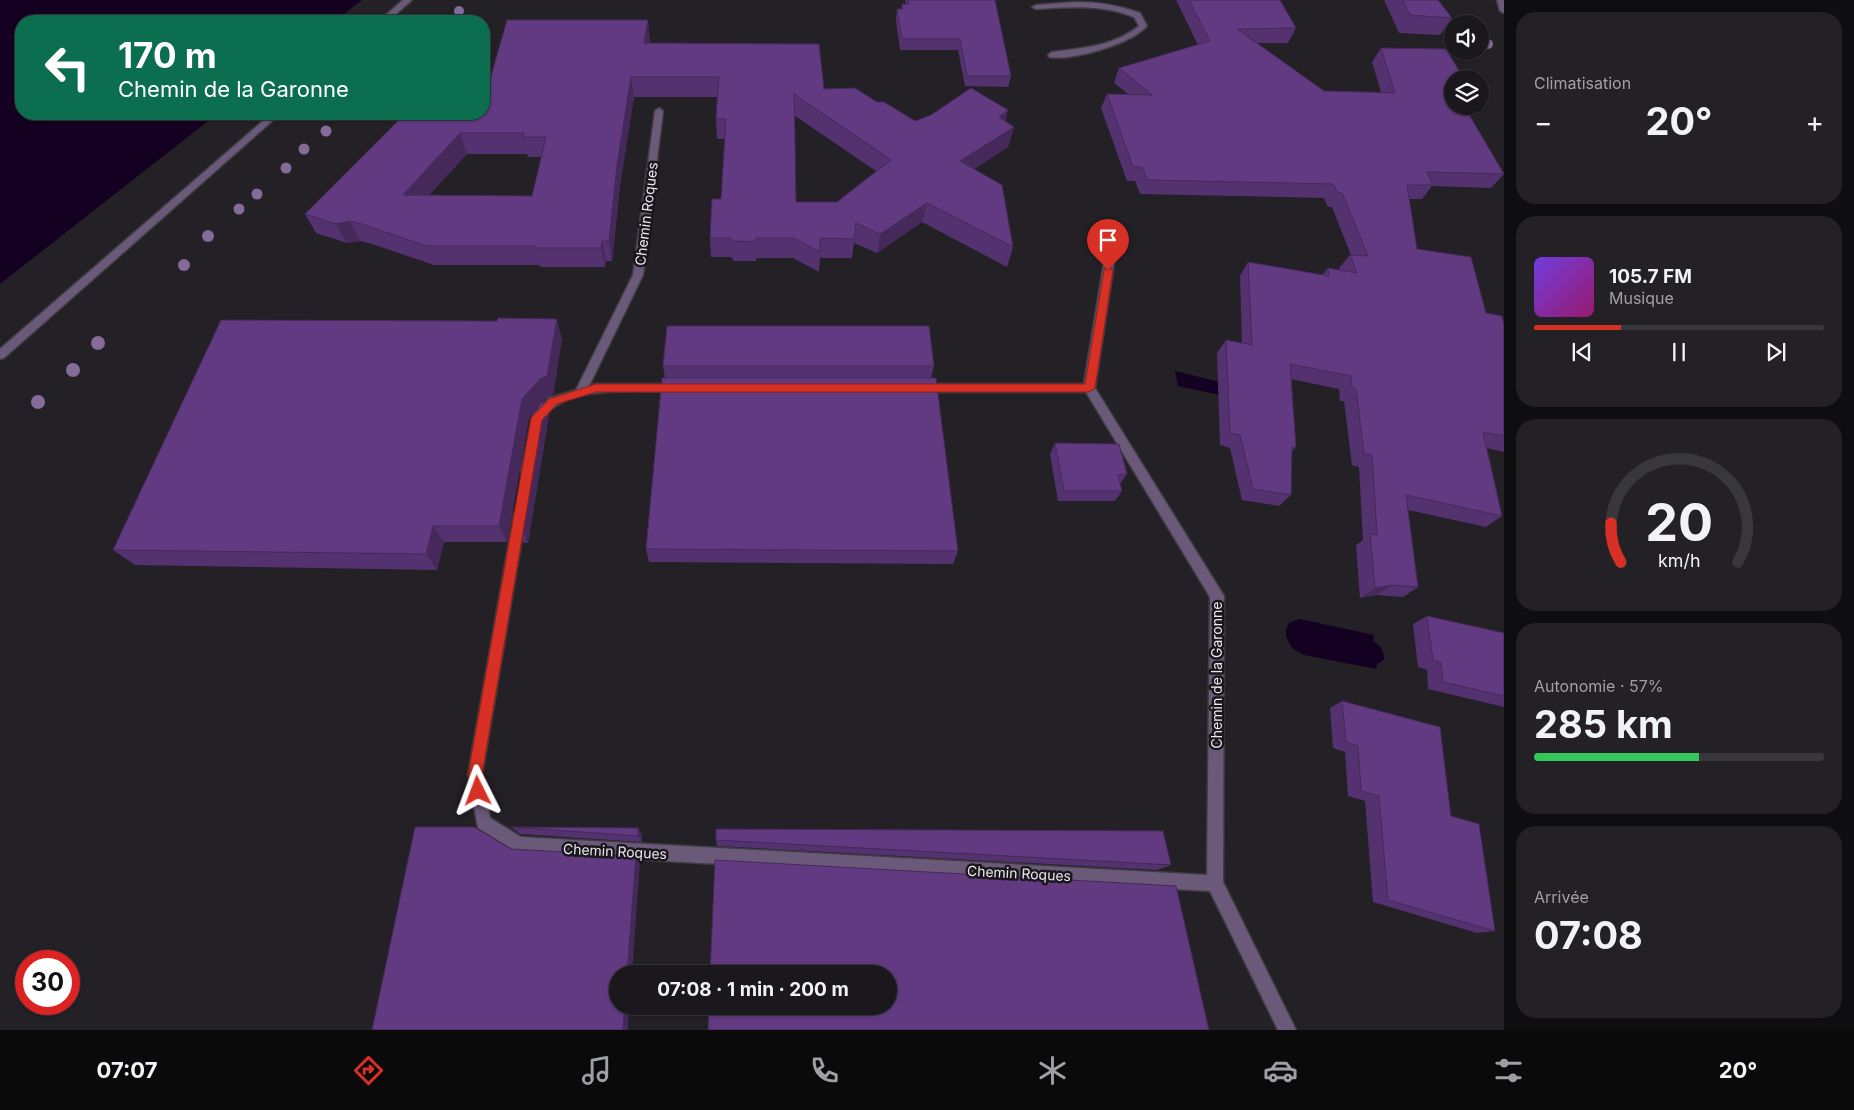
<!DOCTYPE html>
<html lang="fr">
<head>
<meta charset="utf-8">
<style>
	:root { --surface:#1a181c; --page:#232125; --text:#f1f3f6; --muted:#9fa0a3; --line:#38373b; --accent:#d93025 }
	body { margin:0; font-family:Inter,sans-serif; background:var(--page); color:var(--text); height:100vh; display:flex; flex-direction:column; font-size:19px; white-space:nowrap }
	* { box-sizing:border-box; margin:0 }
	p { font-size:16px; color:var(--muted) }
	.icon { flex:none; width:28px; height:28px; fill:none; stroke:currentColor; stroke-width:2; stroke-linecap:round; stroke-linejoin:round }
	.map { position:relative; flex:1; overflow:hidden }
	.panel { display:flex; flex-direction:column; gap:12px; padding:12px; background:#0e0d0f; width:350px }
	.panel>* { flex:none }
	.top-card { position:absolute; left:15px; top:15px; width:475px; height:105px; border-radius:20px; box-shadow:0 1px 4px #0004,0 0 0 1px var(--line); background:#0b6e4f; color:#fff; overflow:hidden }
	.buttons { position:absolute; left:1444px; top:15px; display:grid; gap:10px }
	.buttons a { display:grid; place-items:center; width:45px; height:45px; border-radius:50%; background:var(--surface); box-shadow:0 1px 4px #0004,0 0 0 1px var(--line); font-size:25px }
	.speed { position:absolute; left:15px; top:950px; display:flex; gap:10px; font-size:25px; font-weight:700; text-align:center }
	.speed>* { display:grid; place-content:center; width:65px; height:65px; border-radius:50%; background:var(--surface); box-shadow:0 1px 4px #0004,0 0 0 1px var(--line); line-height:1 }
	.speed .limit { border:8px solid #d22; background:#fff; color:#111 }
	.pin { position:absolute; display:grid; place-items:center; width:42px; height:42px; color:#fff; margin:-51px -21px; border-radius:50% 50% 50% 0; rotate:-45deg; box-shadow:0 0 5px #0007 }
	.pin .icon { rotate:45deg }
	.me { position:absolute; width:55px; margin:-28px; rotate:357deg; stroke-linejoin:round; filter:drop-shadow(0 0 4px #0008) }
	.turn { display:flex; align-items:center; gap:18px; height:105px; padding:0 20px; font-size:22px }
	.turn .icon { width:65px; height:65px; stroke-width:2.5 }
	.turn b { display:block; font-size:35px; line-height:42px }
	.big { font-size:38px; font-weight:700; line-height:1.1 }
	.panel .widget { flex:1; display:flex; flex-direction:column; justify-content:center; gap:8px; min-width:0; padding:0 18px; border-radius:20px; background:var(--page) }
	.panel .dial { align-items:center; gap:0 }
	.dial svg { height:130px; overflow:visible; fill:none; stroke:var(--line); stroke-width:7; stroke-linecap:round; text-anchor:middle }
	.dial text { fill:var(--text); stroke:none }
	.song { display:flex; align-items:center; gap:15px }
	.cover { width:60px; height:60px; border-radius:8px; background:linear-gradient(135deg,hsl(260 70% 55%),hsl(320 70% 35%)) }
	.played { height:5px; border-radius:2px; background:linear-gradient(90deg,var(--accent) 30%,var(--line) 30%) }
	.keys { display:flex; justify-content:space-around; direction:ltr }
	.heat { display:flex; justify-content:space-between; align-items:center; font-size:28px; direction:ltr }
	.charge { height:8px; border-radius:4px; background:linear-gradient(90deg,#34c759 57%,var(--line) 0) }
	.trip { position:absolute; left:609px; top:965px; width:288px; height:50px; border-radius:25px; background:var(--surface); box-shadow:0 1px 4px #0004,0 0 0 1px var(--line); font-weight:700; line-height:50px; text-align:center }
	.tab-bar { display:flex; height:80px; justify-content:space-around; align-items:center; background:#0a0a0b; color:var(--muted) }
	.tab-bar .icon { width:35px; height:35px }
	.tab-bar .selected { color:var(--accent) }
	.tab-bar b { font-size:22px; color:var(--text) }
	main { display:flex; flex:1; min-height:0 }
	.map>svg:first-child { display:block }
	.water { fill:#140121 }
	.lines { fill:none; stroke-linecap:round; stroke-linejoin:round }
	.minor-casing { stroke:#3f3c42; stroke-width:3 }
	.minor { fill:#6a5979; fill-rule:evenodd }
	.tree { fill:#846b9a }
	.wall { fill:#54326f; fill-rule:evenodd }
	.shaded-wall { fill:#45295a }
	.building { fill:#623a81; stroke:#45295a; fill-rule:evenodd }
	.route { fill:#d93025; stroke:#8d1f18 }
	.labels { text-anchor:middle; dominant-baseline:central; stroke-width:5; stroke-linejoin:round; paint-order:stroke }
	.street-label { font-size:14px; fill:#eae8ec; stroke:#1a171c }
</style>
</head>
<body>
<main>
<div class="map">
<svg width="1504" height="1030" viewBox="0 0 1504 1030">
	<rect width="100%" height="100%" fill="#232026"/>
	<!-- water -->
	<path class="water" d="M0,0H362L335,21H21V114H217L0,284Z
		M1175,371L1220,382V395L1178,386Z
		M1300,619L1374,635L1373,641C1381,646 1384,650 1384,660L1377,664L1376,669L1304,655L1292,648L1286,637V630L1289,623Z"/>
	<g class="lines">
		<!-- minor casing -->
		<g class="minor-casing">
			<path id="minor" d="M403,0H412L388,21H379Z
				M1497,0H1504V13L1500,11Z
				M1075,2C1098,2 1118,5 1140,13L1147,26C1131,44 1073,61 1049,57L1048,55L1052,52C1083,48 1114,46 1139,26L1134,17C1101,4 1070,7 1036,9L1032,7L1036,5Z
				M659,108L663,111L643,275L589,386L596,384H678L684,388L678,392C642,392 565,383 543,419C538,427 535,461 533,472L531,476H523L521,472L533,415L549,398L576,390L633,275L655,111Z
				M271,114H280L4,358L0,359V349Z
				M1111,246L1116,250L1095,388L1224,596L1223,882L1296,1030H1278L1210,891L519,853L478,828L468,775L514,514L516,510L520,509L524,510L526,514L482,775L490,818L521,837L1207,875L1210,597L1086,392H920L914,388L920,384H1084L1106,250Z"/>
		</g>
		<!-- minor -->
		<use href="#minor" class="minor"/>
	</g>
	<!-- trees -->
	<g class="tree">
		<circle cx="459" cy="11" r="5"/>
		<circle cx="1488" cy="44" r="5"/>
		<circle cx="326" cy="131" r="5.5"/>
		<circle cx="304" cy="149" r="5.5"/>
		<circle cx="286" cy="168" r="5.5"/>
		<circle cx="257" cy="194" r="5.5"/>
		<circle cx="239" cy="209" r="5.5"/>
		<circle cx="208" cy="236" r="6"/>
		<circle cx="184" cy="265" r="6"/>
		<circle cx="98" cy="343" r="7"/>
		<circle cx="73" cy="370" r="7"/>
		<circle cx="38" cy="402" r="7"/>
	</g>
	<!-- wall -->
	<path class="wall" d="M905,0H995L1011,76L1008,87L965,86L958,50H900L896,20L897,9H901L902,4H906Z
		M1176,0H1280L1296,28L1288,43H1257L1324,91L1381,92L1372,62L1381,48L1452,106H1478L1470,116L1504,174L1491,188L1432,186L1422,199H1409L1417,249L1486,313L1504,325V452L1487,448L1502,516L1486,527L1408,510L1418,587L1403,597L1377,595L1360,598L1356,545L1363,540L1359,467L1352,465L1344,401H1340L1339,389L1291,379L1296,447L1292,451L1291,495L1279,506L1242,500L1230,448L1220,445L1217,353L1226,340L1242,343L1240,276L1248,262L1322,275L1328,268L1340,270L1339,268L1350,255H1351L1332,207H1328L1324,198L1140,194L1135,181H1127L1101,108L1107,94H1128L1114,83L1119,68L1198,45Z
		M1384,0H1438L1452,18L1440,35L1399,33Z
		M650,41L649,43L877,102L915,121L1008,110L1005,121L1014,127L1008,147L974,169L1013,247L1007,267L922,222L877,253L854,243L852,258H820L819,272L793,258H756V261H734L731,257H711L710,238L721,199L725,139H717L716,119L717,97H634L620,185L612,261H606L605,267H540L539,265H434L372,244L360,241L347,243L316,233L305,214L488,87ZM795,116L876,171L837,202H796ZM467,154H527L528,157H541L532,196L429,195Z
		M562,339L553,395L548,397L544,400L549,415L528,543H524L517,529L539,406L529,418L507,542H444L437,570L135,565L113,550Z
		M663,366H934L931,378L958,551L953,564L649,562L646,549L665,378Z
		M1055,443L1127,474L1120,484L1122,491L1115,501H1058L1050,454Z
		M1427,616L1504,633V707L1428,689L1427,670L1418,667L1413,624Z
		M1342,701L1451,816L1495,931L1477,933L1373,902L1365,801L1348,796L1345,752L1333,748L1330,708Z
		M511,827L638,828L642,835V842L520,834Z
		M716,840L1171,865L1157,870L717,846Z"/>
	<!-- shaded-wall -->
	<path class="shaded-wall" d="M648,20L650,41L647,64L644,43Z
		M631,77L634,97L620,185L612,261L609,241L617,165Z
		M1008,110L1003,130L999,117Z
		M1014,127L1008,147L956,181L960,161Z
		M460,133L467,154L411,215L403,195Z
		M927,203L922,222L877,253L880,234Z
		M350,221L360,241L347,243L336,224Z
		M602,241L606,261L605,267L601,248Z
		M557,319L562,339L553,395L548,397L544,400L549,415L528,543L521,529L544,401L529,418L507,542L499,526L522,399Z
		M433,526L444,542L437,570L426,554Z
		M1392,585L1377,595L1360,598L1375,588Z
		M638,828L642,835V842L638,836Z
		M636,856L640,862L632,974H627Z
		M625,1006H629L628,1030H623Z"/>
	<!-- building -->
	<path class="building" d="M908,0H995L1011,76H967L960,39H902L897,9H903L902,4H909Z
		M1189,0H1280L1296,28L1237,29L1324,91L1395,93L1381,48L1446,49L1464,79H1452V106H1464L1504,174L1427,172L1433,185H1407L1417,249L1471,257L1486,313L1502,316L1504,325V436L1483,432L1502,516L1406,495L1418,587L1392,585L1375,588L1370,534L1377,535L1372,455L1364,454L1356,389L1352,388L1351,376L1290,364L1296,447H1292L1291,495L1253,489L1240,435L1230,433L1226,340L1252,345L1248,262L1329,276L1328,268L1357,273L1350,255L1368,256L1342,193H1338L1333,184L1147,180L1142,167H1133L1107,94L1152,95L1119,68L1210,41Z
		M1403,0H1438L1452,18L1410,15Z
		M507,20H648L644,43L819,44L824,89L855,88L877,102H884L915,121L931,115L971,88L1008,110L999,117L1014,127L960,161L1002,185L1013,247L927,203L880,234L856,223L854,239L820,238V252L794,238H756V242L734,241L731,238H710L712,199H721L726,119H716L719,77H631L617,165L609,241H602L601,248H534L535,246H426L362,224L350,221L336,224L305,214L405,114H484V87H488ZM794,94L891,160L837,202H796ZM460,133H524L523,137H546L532,196L403,195Z
		M498,318L557,319L547,376L541,378L522,399L499,526H433L426,554L113,550L221,320L497,321Z
		M667,326H929L934,366H663Z
		M662,378H936L958,551L646,549Z
		M544,400L521,529H517L539,405Z
		M1055,443L1119,444L1127,474L1118,475L1122,491H1064Z
		M1427,616L1504,633V696L1443,682L1441,662L1433,660Z
		M1342,701L1440,727L1451,816L1479,824L1495,931L1388,900L1379,796L1361,791L1358,746L1346,742Z
		M415,827H474L511,849L636,856L627,974H618V1006H625L623,1030H372Z
		M511,827L638,828V836Z
		M716,829L1163,831L1171,865L716,840Z
		M715,860L1176,886L1209,1030H708L709,1006H888V974H710Z"/>
	<!-- route -->
	<path class="route" d="M1108,267L1113,270L1095,388L1089,392H596L557,404L542,420L482,775L485,791L483,796L478,798L473,796L468,775L531,418L549,399L596,384H1085L1104,270Z"/>
	<g class="labels">
		<!-- street labels -->
		<g class="street-label">
			<text transform="translate(646 214) rotate(-83)">Chemin Roques</text>
			<text transform="translate(1216 675) rotate(-90)">Chemin de la Garonne</text>
			<text transform="translate(615 851) rotate(3)">Chemin Roques</text>
			<text transform="translate(1019 873) rotate(3)">Chemin Roques</text>
		</g>
	</g>
</svg>
<div class="buttons">
<a><svg class="icon" aria-label="sound" viewBox="0 0 24 24"><path d="M4 9h4l5-4v14l-5-4H4zM17 9q2 3 0 6"/></svg></a>
<a><svg class="icon" aria-label="layers" viewBox="0 0 24 24"><path d="M12 4l9 5-9 5-9-5zM3 14l9 5 9-5"/></svg></a>
</div>
<div class="speed"><div class="limit">30</div></div>
<div class="pin" style="left:1108px;top:270px;background:#d93025"><svg class="icon" aria-label="arrive" viewBox="0 0 24 24"><path d="M6 21V4h12l-3 4 3 4H6"/></svg></div>
<svg class="me" style="left:478px;top:791px" viewBox="-20 -20 40 40"><path d="M0-17L14 15 0 8-14 15z" fill="#d93025" stroke="#fff" stroke-width="4"/></svg>
<div class="trip">07:08 · 1 min · 200 m</div>
<div class="top-card">
<div class="turn"><svg class="icon" aria-label="left" viewBox="0 0 24 24"><path d="M17 20v-9H6M10 6l-5 5 5 5"/></svg><div><b>170 m</b>Chemin de la Garonne</div></div>
</div>
</div>
<section class="panel">
<div class="widget"><p>Climatisation</p>
<div class="heat"><a>−</a><b class="big">20°</b><a>+</a></div>
</div>
<div class="widget">
<div class="song"><i class="cover"></i><div><b>105.7 FM</b><p>Musique</p></div></div>
<div class="played"></div>
<div class="keys"><svg class="icon" aria-label="previous" viewBox="0 0 24 24"><path d="M18 5L8 12l10 7zM5 5v14"/></svg><svg class="icon" aria-label="pause" viewBox="0 0 24 24"><path d="M8 5v14M16 5v14"/></svg><svg class="icon" aria-label="next" viewBox="0 0 24 24"><path d="M6 5l10 7-10 7zM19 5v14"/></svg></div>
</div>
<div class="widget dial"><svg viewBox="0 0 100 80">
<path d="M14 69A42 42 0 1 1 86 69"/>
<path d="M14 69A42 42 0 0 1 8 45" stroke="#d93025"/>
<text x="50" y="56" font-size="32" font-weight="700">20</text>
<text x="50" y="72" font-size="11">km/h</text>
</svg></div>
<div class="widget"><p>Autonomie · 57%</p><b class="big">285 km</b><div class="charge"></div></div>
<div class="widget"><p>Arrivée</p><b class="big">07:08</b></div>
</section>
</main>
<nav class="tab-bar">
<b>07:07</b>
<svg class="icon selected" aria-label="directions" viewBox="0 0 24 24"><path d="M12 3l9 9-9 9-9-9zM9 14v-3h6M13 9l2 2-2 2"/></svg>
<svg class="icon" aria-label="music" viewBox="0 0 24 24"><path d="M9 18V5l10-2v13"/><circle cx="6" cy="18" r="3"/><circle cx="16" cy="16" r="3"/></svg>
<svg class="icon" aria-label="phone" viewBox="0 0 24 24"><path d="M5 4h4l2 5-3 2q2 4 5 5l2-3 5 2v4C11 20 4 13 5 4z"/></svg>
<svg class="icon" aria-label="climate" viewBox="0 0 24 24"><path d="M12 3v18M4 7l16 10M4 17L20 7"/></svg>
<svg class="icon" aria-label="car" viewBox="0 0 24 24"><path d="M5 17H2v-5l4-1 3-4h7l3 4 3 1v5h-3M9 17h6M6 11h13"/><circle cx="7" cy="17" r="2"/><circle cx="17" cy="17" r="2"/></svg>
<svg class="icon" aria-label="filters" viewBox="0 0 24 24"><path d="M4 7h16M4 17h16"/><circle cx="9" cy="7" r="2"/><circle cx="15" cy="17" r="2"/></svg>
<b>20°</b>
</nav>
</body>
</html>
